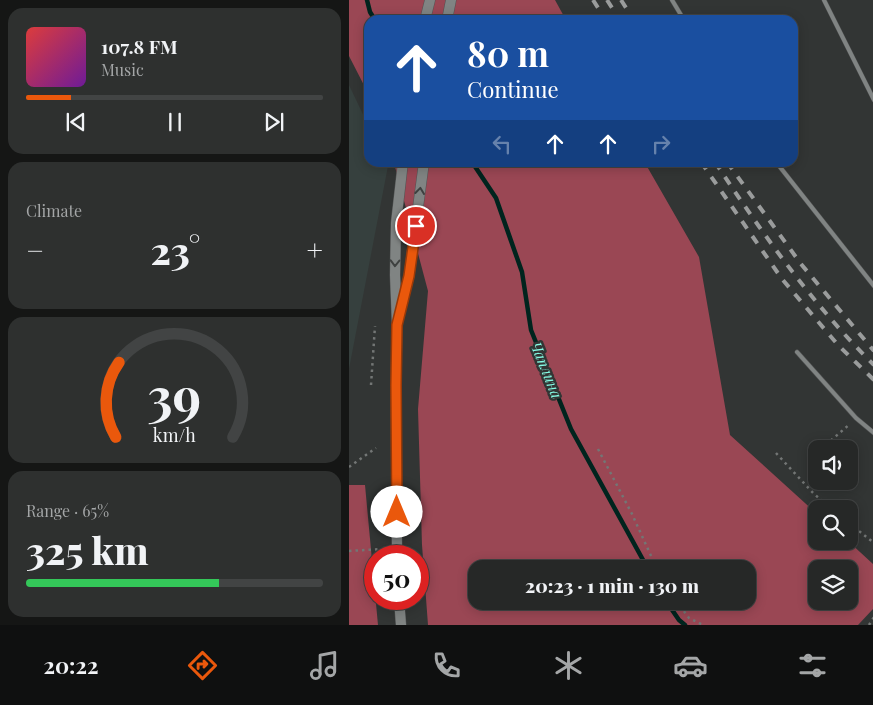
<!DOCTYPE html>
<html lang="en">
<head>
<meta charset="utf-8">
<style>
	:root { --surface:#262827; --page:#2e302f; --text:#f1f3f6; --muted:#a4a6a7; --line:#424444; --accent:#ea580c }
	body { margin:0; font-family:"Playfair Display",serif; background:var(--page); color:var(--text); height:100vh; display:flex; flex-direction:column; font-size:19px; white-space:nowrap }
	* { box-sizing:border-box; margin:0 }
	p { font-size:16px; color:var(--muted) }
	.icon { flex:none; width:28px; height:28px; fill:none; stroke:currentColor; stroke-width:2; stroke-linecap:round; stroke-linejoin:round }
	.map { position:relative; flex:1; overflow:hidden }
	.side { display:flex; flex-direction:column; gap:8px; padding:8px; background:#151615; width:349px }
	.side>* { flex:none }
	.top-card { position:absolute; left:15px; top:15px; width:434px; height:152px; border-radius:15px; box-shadow:0 2px 12px #0003,0 0 0 1px var(--line); background:#1a4fa0; color:#fff; overflow:hidden }
	.fabs { position:absolute; left:459px; top:440px; display:grid; gap:10px }
	.fabs a { display:grid; place-items:center; width:50px; height:50px; border-radius:10px; background:var(--surface); box-shadow:0 2px 12px #0003,0 0 0 1px var(--line); font-size:25px }
	.speed { position:absolute; left:15px; top:545px; display:flex; gap:10px; font-size:25px; font-weight:700; text-align:center }
	.speed>* { display:grid; place-content:center; width:65px; height:65px; border-radius:50%; background:var(--surface); box-shadow:0 2px 12px #0003,0 0 0 1px var(--line); line-height:1 }
	.speed .limit { border:8px solid #d22; background:#fff; color:#111 }
	.pin { position:absolute; display:grid; place-items:center; width:42px; height:42px; color:#fff; margin:-21px; border:2px solid #fff; border-radius:50%; box-shadow:0 1px 5px #0007 }
	.me { position:absolute; width:55px; margin:-28px; rotate:0deg; stroke-linejoin:round; filter:drop-shadow(0 0 4px #0008) }
	.turn { display:flex; align-items:center; gap:18px; height:105px; padding:0 20px; font-size:22px }
	.turn .icon { width:65px; height:65px; stroke-width:2.5 }
	.turn b { display:block; font-size:35px; line-height:42px }
	.lanes { display:flex; align-items:center; height:48px; padding:0 20px; background:#0003; justify-content:center; gap:25px; direction:ltr }
	.lanes .off { opacity:.35 }
	.big { font-size:38px; font-weight:800; line-height:1.1 }
	.side .widget { flex:1; display:flex; flex-direction:column; justify-content:center; gap:8px; min-width:0; padding:0 18px; border-radius:15px; background:var(--page) }
	.side .dial { align-items:center; gap:0 }
	.dial svg { height:130px; overflow:visible; fill:none; stroke:var(--line); stroke-width:7; stroke-linecap:round; text-anchor:middle }
	.dial text { fill:var(--text); stroke:none }
	.song { display:flex; align-items:center; gap:15px }
	.cover { width:60px; height:60px; border-radius:8px; background:linear-gradient(135deg,hsl(0 70% 55%),hsl(280 70% 35%)) }
	.played { height:5px; border-radius:2px; background:linear-gradient(90deg,var(--accent) 15%,var(--line) 15%) }
	.keys { display:flex; justify-content:space-around; direction:ltr }
	.heat { display:flex; justify-content:space-between; align-items:center; font-size:28px; direction:ltr }
	.charge { height:8px; border-radius:4px; background:linear-gradient(90deg,#34c759 65%,var(--line) 0) }
	.trip { position:absolute; left:119px; top:560px; width:288px; height:50px; border-radius:15px; background:var(--surface); box-shadow:0 2px 12px #0003,0 0 0 1px var(--line); font-weight:800; line-height:50px; text-align:center }
	.tabs { display:flex; height:80px; justify-content:space-around; align-items:center; background:#0f1010; color:var(--muted) }
	.tabs .icon { width:35px; height:35px }
	.tabs .active { color:var(--accent) }
	.tabs b { font-size:22px; color:var(--text) }
	main { display:flex; flex:1; min-height:0 }
	.map>svg:first-child { display:block }
	.built { fill:#36403e }
	.forest { fill:#9a4754; fill-rule:evenodd }
	.lines { fill:none; stroke-linecap:round; stroke-linejoin:round }
	.stream { stroke:#00241e; stroke-width:4.5 }
	.service-casing { stroke:#515353; stroke-width:5 }
	.secondary-casing { stroke:#515353; stroke-width:11 }
	.path { stroke:#737675; stroke-width:2.5; stroke-dasharray:2.5 4; stroke-linecap:butt }
	.service { stroke:#808483; stroke-width:4 }
	.secondary { stroke:#808483; stroke-width:10 }
	.rail { stroke:#9a9c9c; stroke-width:4; stroke-dasharray:9 9; stroke-linecap:butt }
	.oneway { stroke:#3e4140 }
	.route-casing { stroke:#983908; stroke-width:12 }
	.route { stroke:#ea580c; stroke-width:9 }
	.labels { text-anchor:middle; dominant-baseline:central; stroke-width:5; stroke-linejoin:round; paint-order:stroke }
	.water-label { font-size:15px; font-style:italic; fill:#86fce5; stroke:#323534 }
</style>
</head>
<body>
<main>
<section class="side">
<div class="widget">
<div class="song"><i class="cover"></i><div><b>107.8 FM</b><p>Music</p></div></div>
<div class="played"></div>
<div class="keys"><svg class="icon" aria-label="previous" viewBox="0 0 24 24"><path d="M18 5L8 12l10 7zM5 5v14"/></svg><svg class="icon" aria-label="pause" viewBox="0 0 24 24"><path d="M8 5v14M16 5v14"/></svg><svg class="icon" aria-label="next" viewBox="0 0 24 24"><path d="M6 5l10 7-10 7zM19 5v14"/></svg></div>
</div>
<div class="widget"><p>Climate</p>
<div class="heat"><a>−</a><b class="big">23°</b><a>+</a></div>
</div>
<div class="widget dial"><svg viewBox="0 0 100 80">
<path d="M14 69A42 42 0 1 1 86 69"/>
<path d="M14 69A42 42 0 0 1 16 23" stroke="#ea580c"/>
<text x="50" y="56" font-size="32" font-weight="700">39</text>
<text x="50" y="72" font-size="11">km/h</text>
</svg></div>
<div class="widget"><p>Range · 65%</p><b class="big">325 km</b><div class="charge"></div></div>
</section>
<div class="map">
<svg width="525" height="625" viewBox="0 0 525 625">
	<rect width="100%" height="100%" fill="#323534"/>
	<!-- built -->
	<path class="built" d="M0,85L20,127V162L37,163L39,166L0,369Z"/>
	<!-- forest -->
	<path class="forest" d="M0,0H206L217,20H20V95L0,56Z
		M45,163H296L350,257L381,435L467,513L468,541H499L524,564V609L509,625H79L73,545L69,409L79,291ZM128,569H398V601H128ZM468,569H500V601H468Z
		M0,485H16L29,625H0Z"/>
	<g class="lines">
		<!-- stream -->
		<path class="stream" d="M18,0L21,12L26,20
			M123,162L147,198L173,272L182,330L222,429L299,569
			M317,601L330,620L336,625"/>
		<!-- service casing -->
		<g class="service-casing">
			<path id="service" d="M323,0L335,20
				M475,0L525,100
				M427,162L525,286
				M448,352L507,418L525,433"/>
		</g>
		<!-- secondary casing -->
		<g class="secondary-casing">
			<path id="secondary" d="M76,20L81,0
				M98,20L102,0
				M51,312L60,276L75,162
				M48,556L47,385L48,325L46,275L47,223L54,162
				M50,599L52,625"/>
		</g>
		<!-- path -->
		<path class="path" d="M22,385L26,326
			M249,449L283,514L308,569
			M472,449L501,424
			M427,453L465,494L483,509
			M463,455L468,452
			M0,467L27,448
			M500,523L525,543
			M0,551L32,549
			M327,601L340,618L354,625
			M520,625L525,617"/>
		<!-- service -->
		<use href="#service" class="service"/>
		<!-- secondary -->
		<use href="#secondary" class="secondary"/>
		<!-- rail -->
		<path class="rail" d="M244,0L257,20
			M258,0L271,20
			M272,0L285,20
			M352,162L433,279L489,345L525,380
			M366,162C413,233 464,305 525,365
			M378,162L452,264L525,351"/>
	</g>
	<!-- one-way arrows -->
	<defs><path id="oneway-chevron" d="M-2-3.5L2.5 0L-2 3.5" fill="none" stroke-width="1.6" stroke-linecap="round" stroke-linejoin="round" transform="scale(1.25)"/></defs>
	<g class="oneway">
		<use href="#oneway-chevron" transform="translate(71 191) rotate(-83)"/>
		<use href="#oneway-chevron" transform="translate(46 263) rotate(91)"/>
	</g>
	<g class="lines">
		<!-- route casing -->
		<g class="route-casing">
			<path id="route" d="M48,512L47,385L48,325L60,276L67,226"/>
		</g>
		<!-- route -->
		<use href="#route" class="route"/>
	</g>
	<g class="labels">
		<!-- water labels -->
		<g class="water-label">
			<text transform="translate(198 370) rotate(68)">Чаплина</text>
		</g>
	</g>
</svg>
<div class="fabs">
<a><svg class="icon" aria-label="sound" viewBox="0 0 24 24"><path d="M4 9h4l5-4v14l-5-4H4zM17 9q2 3 0 6"/></svg></a>
<a><svg class="icon" aria-label="search" viewBox="0 0 24 24"><circle cx="10" cy="10" r="6"/><path d="M15 15l6 6"/></svg></a>
<a><svg class="icon" aria-label="layers" viewBox="0 0 24 24"><path d="M12 4l9 5-9 5-9-5zM3 14l9 5 9-5"/></svg></a>
</div>
<div class="speed"><div class="limit">50</div></div>
<div class="pin" style="left:67px;top:226px;background:#d93025"><svg class="icon" aria-label="arrive" viewBox="0 0 24 24"><path d="M6 21V4h12l-3 4 3 4H6"/></svg></div>
<svg class="me" style="left:48px;top:512px" viewBox="-20 -20 40 40"><circle r="19" fill="#fff"/><path d="M0-13L10 11 0 6-10 11z" fill="#ea580c"/></svg>
<div class="trip">20:23 · 1 min · 130 m</div>
<div class="top-card">
<div class="turn"><svg class="icon" aria-label="ahead" viewBox="0 0 24 24"><path d="M12 20V5M6 11l6-6 6 6"/></svg><div><b>80 m</b>Continue</div></div>
<div class="lanes"><svg class="icon off" aria-label="left" viewBox="0 0 24 24"><path d="M17 20v-9H6M10 6l-5 5 5 5"/></svg><svg class="icon" aria-label="ahead" viewBox="0 0 24 24"><path d="M12 20V5M6 11l6-6 6 6"/></svg><svg class="icon" aria-label="ahead" viewBox="0 0 24 24"><path d="M12 20V5M6 11l6-6 6 6"/></svg><svg class="icon off" aria-label="right" viewBox="0 0 24 24"><path d="M7 20v-9h11M14 6l5 5-5 5"/></svg></div>
</div>
</div>
</main>
<nav class="tabs">
<b>20:22</b>
<svg class="icon active" aria-label="directions" viewBox="0 0 24 24"><path d="M12 3l9 9-9 9-9-9zM9 14v-3h6M13 9l2 2-2 2"/></svg>
<svg class="icon" aria-label="music" viewBox="0 0 24 24"><path d="M9 18V5l10-2v13"/><circle cx="6" cy="18" r="3"/><circle cx="16" cy="16" r="3"/></svg>
<svg class="icon" aria-label="phone" viewBox="0 0 24 24"><path d="M5 4h4l2 5-3 2q2 4 5 5l2-3 5 2v4C11 20 4 13 5 4z"/></svg>
<svg class="icon" aria-label="climate" viewBox="0 0 24 24"><path d="M12 3v18M4 7l16 10M4 17L20 7"/></svg>
<svg class="icon" aria-label="car" viewBox="0 0 24 24"><path d="M5 17H2v-5l4-1 3-4h7l3 4 3 1v5h-3M9 17h6M6 11h13"/><circle cx="7" cy="17" r="2"/><circle cx="17" cy="17" r="2"/></svg>
<svg class="icon" aria-label="filters" viewBox="0 0 24 24"><path d="M4 7h16M4 17h16"/><circle cx="9" cy="7" r="2"/><circle cx="15" cy="17" r="2"/></svg>
</nav>
</body>
</html>
